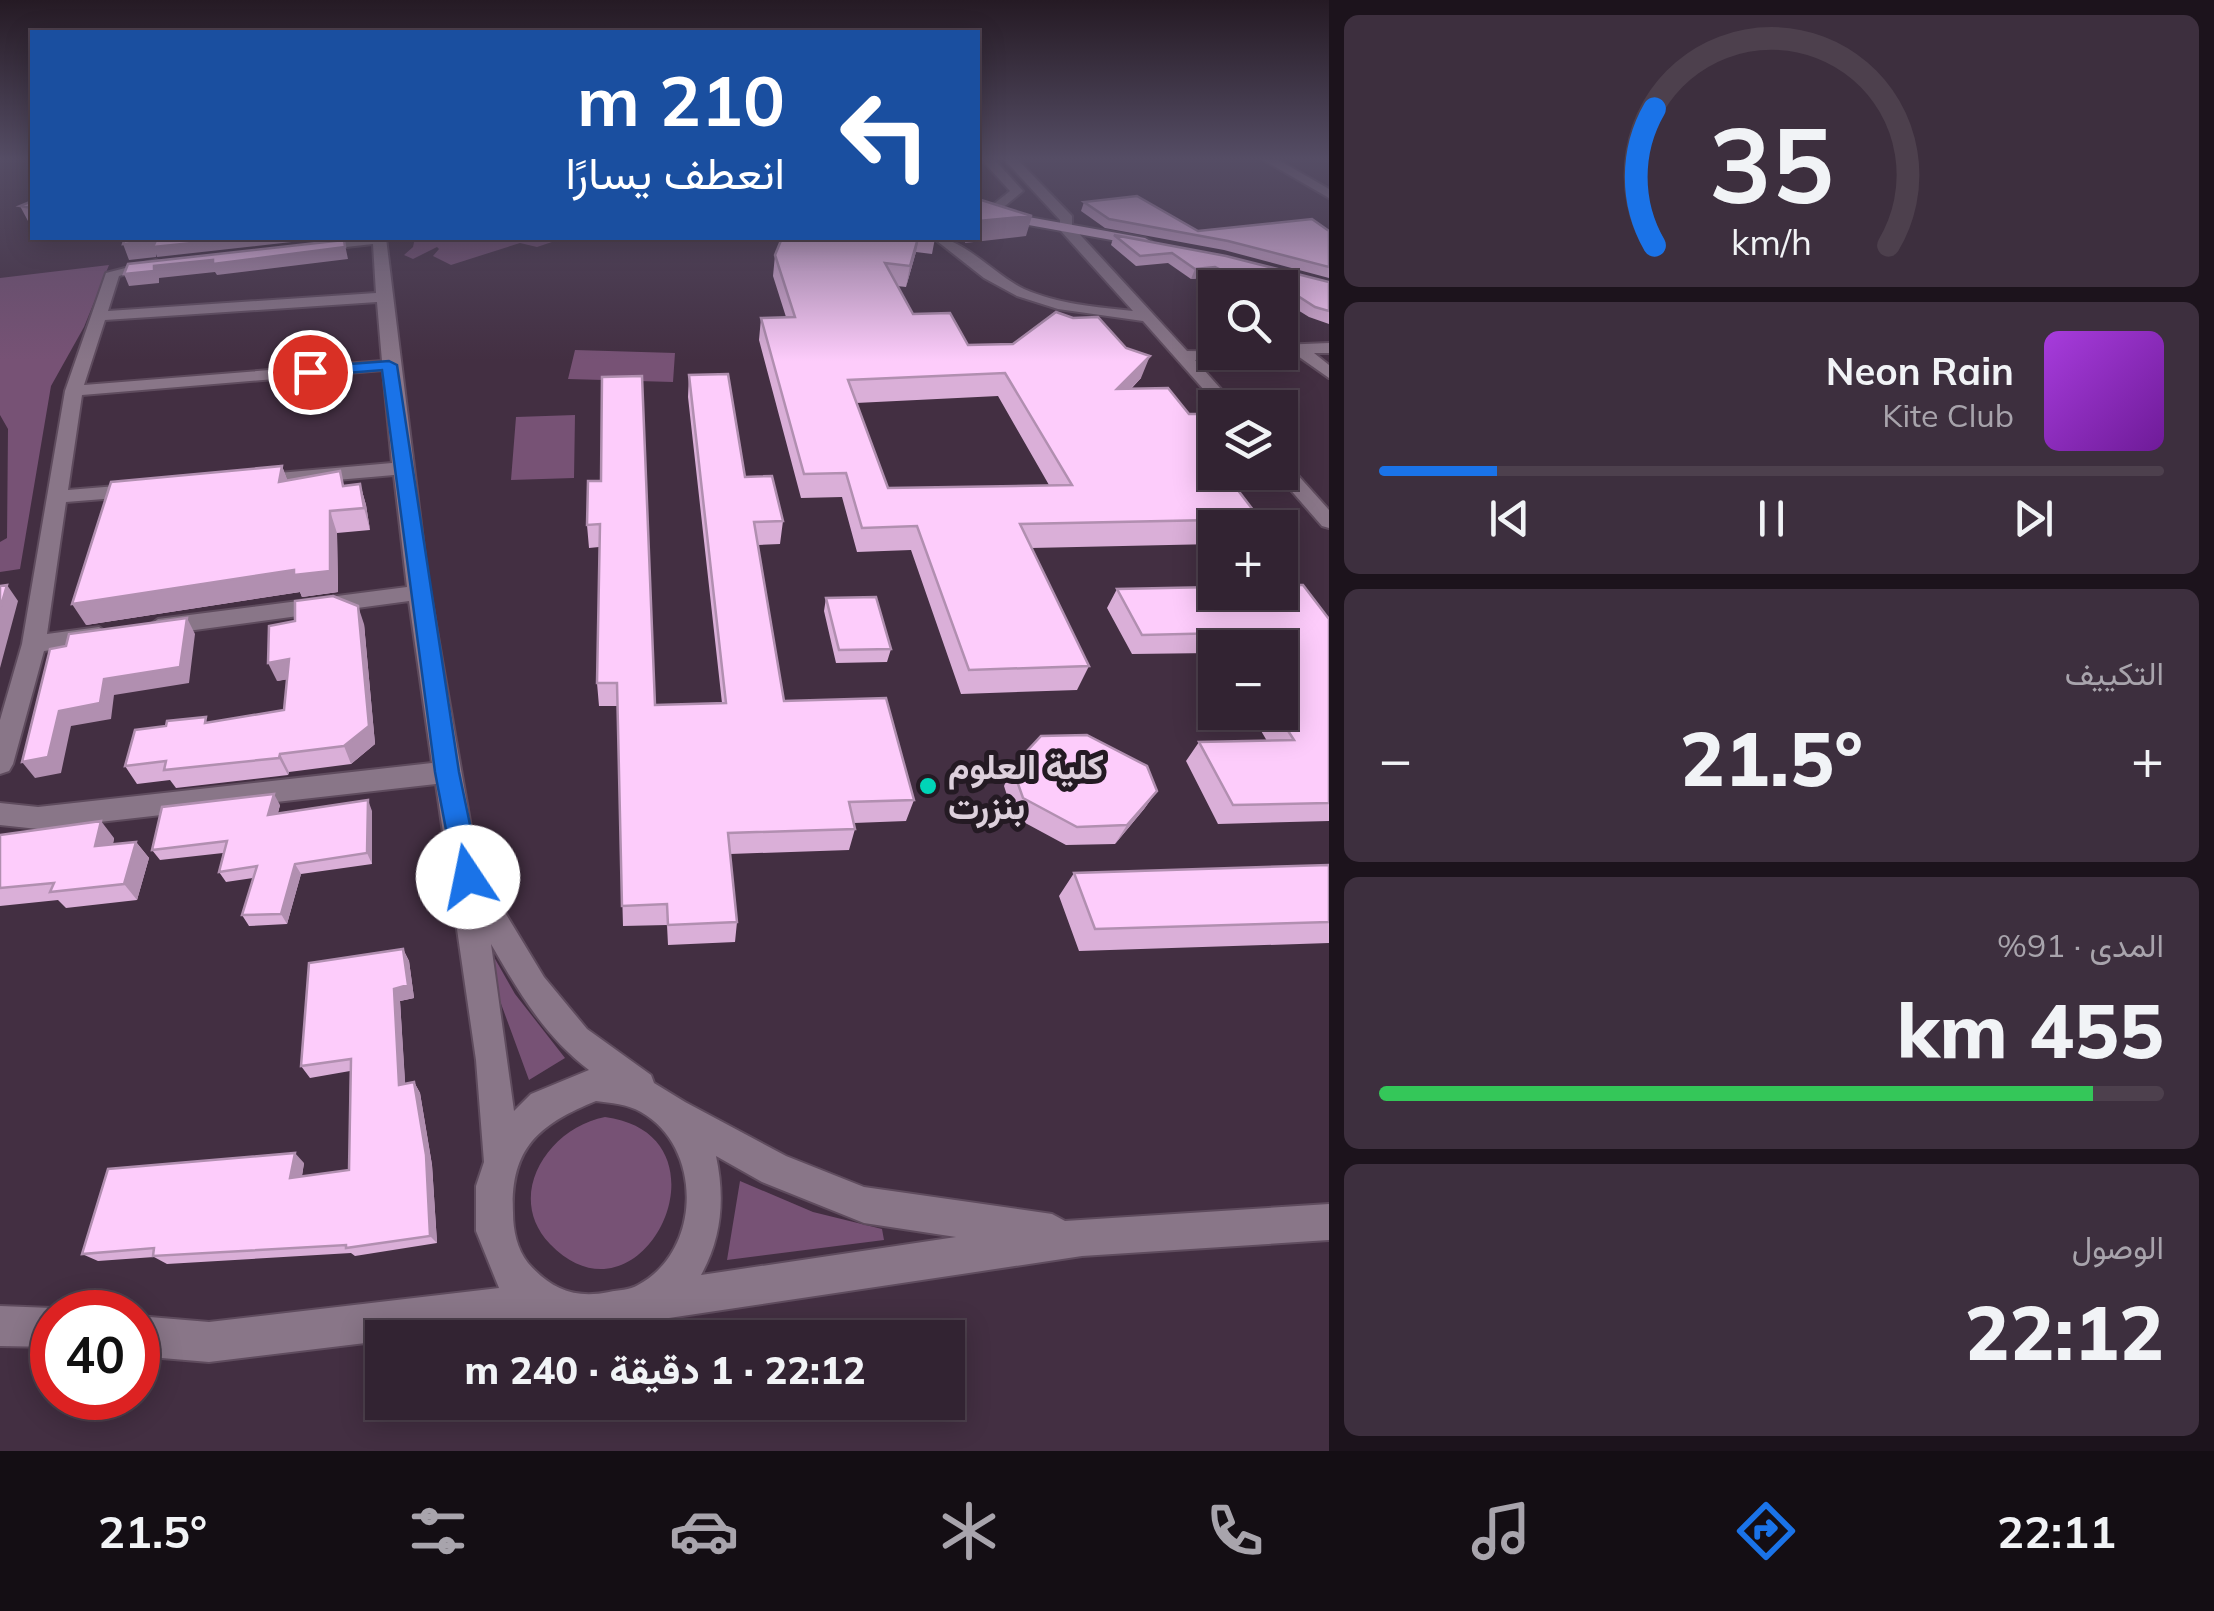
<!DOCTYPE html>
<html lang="ar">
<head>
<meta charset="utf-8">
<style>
	:root { --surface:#322332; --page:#3d2f3e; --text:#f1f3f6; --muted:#a8a4ac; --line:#4d404d; --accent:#1a73e8 }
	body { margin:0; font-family:Mulish,Vazirmatn,sans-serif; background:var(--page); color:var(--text); direction:rtl; height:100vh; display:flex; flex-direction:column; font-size:38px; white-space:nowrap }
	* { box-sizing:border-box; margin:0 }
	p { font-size:32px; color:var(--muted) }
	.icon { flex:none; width:55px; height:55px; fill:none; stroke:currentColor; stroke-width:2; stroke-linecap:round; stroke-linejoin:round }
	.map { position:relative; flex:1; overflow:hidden; direction:ltr }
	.drawer { display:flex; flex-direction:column; gap:15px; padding:15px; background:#1c131c; width:885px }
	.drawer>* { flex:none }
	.hud { position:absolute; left:30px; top:30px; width:950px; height:210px; border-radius:0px; box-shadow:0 5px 25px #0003,0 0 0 2px var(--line); direction:rtl; background:#1a4fa0; color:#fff; overflow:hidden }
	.controls { position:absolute; left:1198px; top:270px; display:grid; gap:20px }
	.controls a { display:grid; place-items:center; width:100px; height:100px; border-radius:0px; background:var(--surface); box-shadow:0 5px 25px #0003,0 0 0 2px var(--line); font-size:50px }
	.speed { position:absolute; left:30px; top:1290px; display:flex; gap:20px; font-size:50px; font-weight:700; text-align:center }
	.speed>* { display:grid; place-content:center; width:130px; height:130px; border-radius:50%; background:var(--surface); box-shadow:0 5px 25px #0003,0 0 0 2px var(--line); line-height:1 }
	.speed .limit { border:15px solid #d22; background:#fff; color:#111 }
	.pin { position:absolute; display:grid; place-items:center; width:85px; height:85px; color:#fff; margin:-42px; border:5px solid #fff; border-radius:50%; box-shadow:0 2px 10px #0007 }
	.me { position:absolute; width:110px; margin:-55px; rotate:349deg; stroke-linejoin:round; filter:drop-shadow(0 0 8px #0008) }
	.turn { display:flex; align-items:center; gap:35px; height:210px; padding:0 30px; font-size:45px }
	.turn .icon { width:130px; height:130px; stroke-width:2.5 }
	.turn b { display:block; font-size:70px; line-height:85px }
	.big { font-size:75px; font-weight:800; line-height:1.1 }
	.drawer .card { flex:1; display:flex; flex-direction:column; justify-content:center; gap:15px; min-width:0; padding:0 35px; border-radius:15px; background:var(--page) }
	.drawer .dial { align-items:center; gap:0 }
	.dial svg { height:260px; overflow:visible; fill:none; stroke:var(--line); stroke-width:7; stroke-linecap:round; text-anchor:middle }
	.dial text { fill:var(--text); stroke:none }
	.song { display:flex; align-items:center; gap:30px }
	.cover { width:120px; height:120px; border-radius:15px; background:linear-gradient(135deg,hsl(280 70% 55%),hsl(280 70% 35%)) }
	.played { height:10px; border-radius:5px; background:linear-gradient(90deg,var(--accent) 15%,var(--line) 15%) }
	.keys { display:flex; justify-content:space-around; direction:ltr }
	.heat { display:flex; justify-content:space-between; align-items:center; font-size:55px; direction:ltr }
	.charge { height:15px; border-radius:8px; background:linear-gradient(90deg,#34c759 91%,var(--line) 0) }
	.trip { position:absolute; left:365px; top:1320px; width:600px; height:100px; border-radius:0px; background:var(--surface); box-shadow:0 5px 25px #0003,0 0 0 2px var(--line); font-weight:800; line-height:100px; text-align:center; direction:rtl }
	.tabs { display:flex; height:160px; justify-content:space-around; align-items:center; background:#140e14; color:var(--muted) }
	.tabs .icon { width:70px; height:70px }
	.tabs .active { color:var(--accent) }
	.tabs b { font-size:45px; color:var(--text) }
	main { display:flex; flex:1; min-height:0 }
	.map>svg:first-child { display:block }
	.green { fill:#775275 }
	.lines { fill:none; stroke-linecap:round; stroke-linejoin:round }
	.minor-casing { stroke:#5f4c5e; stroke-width:4 }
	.major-casing { stroke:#5f4c5e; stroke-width:4 }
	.minor { fill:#897688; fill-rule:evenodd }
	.major { fill:#dcb3da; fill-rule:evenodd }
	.wall { fill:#daafd8; fill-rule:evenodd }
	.shaded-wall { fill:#b18fb0 }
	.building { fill:#fdccfb; stroke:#b18fb0; stroke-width:2.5; fill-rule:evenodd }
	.route { fill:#1a73e8; stroke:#114b97; stroke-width:2.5 }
	.poi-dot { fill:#00d5b7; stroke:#241a23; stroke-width:4 }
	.labels { text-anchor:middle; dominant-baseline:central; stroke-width:10; stroke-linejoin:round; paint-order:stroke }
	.poi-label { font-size:35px; font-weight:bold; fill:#ddd0dc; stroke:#241a23; text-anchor:start }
</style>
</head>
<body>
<main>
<section class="drawer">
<div class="card dial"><svg viewBox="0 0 100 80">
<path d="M14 69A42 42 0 1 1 86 69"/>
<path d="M14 69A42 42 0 0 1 14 27" stroke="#1a73e8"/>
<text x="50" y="56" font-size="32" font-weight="700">35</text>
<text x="50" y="72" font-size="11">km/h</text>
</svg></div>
<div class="card">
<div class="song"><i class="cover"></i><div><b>Neon Rain</b><p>Kite Club</p></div></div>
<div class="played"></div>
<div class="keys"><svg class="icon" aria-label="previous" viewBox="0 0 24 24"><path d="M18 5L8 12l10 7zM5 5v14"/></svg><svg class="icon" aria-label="pause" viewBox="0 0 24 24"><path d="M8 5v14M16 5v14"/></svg><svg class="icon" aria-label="next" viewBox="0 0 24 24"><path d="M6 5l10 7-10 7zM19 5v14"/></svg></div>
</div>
<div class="card"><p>التكييف</p>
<div class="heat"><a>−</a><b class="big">21.5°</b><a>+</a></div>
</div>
<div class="card"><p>المدى · 91%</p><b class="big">455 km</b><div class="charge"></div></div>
<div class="card"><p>الوصول</p><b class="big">22:12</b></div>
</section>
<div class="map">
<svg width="1329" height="1451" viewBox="0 0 1329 1451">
	<rect width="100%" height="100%" fill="#432f42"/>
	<!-- green -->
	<path class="green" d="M415,238H564L537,247L520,243L451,265L433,256L439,249L437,247L413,259L404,255L413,247Z
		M109,265L84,327L51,386L20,569L0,572V542L7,538L8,429L0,415V278Z
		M575,350L675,353L673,382L568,379Z
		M575,415L574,478L511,480L516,417Z
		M490,950L515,994L565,1058L529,1080L500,1001Z
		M605,1117C740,1135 642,1339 550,1244C504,1196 548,1128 605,1117Z
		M740,1181L813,1212L882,1229L884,1240L727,1260Z"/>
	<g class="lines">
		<!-- minor casing -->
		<g class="minor-casing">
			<path id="minor" d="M980,158H993L1023,191L1000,210L990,207L1010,191Z
				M1003,158H1016L1072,216V226L1187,351L1251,352L1243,357L1195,360L1238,408H1220L1143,321L1058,309L1017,296L984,278L937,241L936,238C963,238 996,276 1024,289C1058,304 1096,307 1133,311L1060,230V220Z
				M1260,158H1275L1329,189V198Z
				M357,238H386L427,573L480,879L486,881L544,977L587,1029L651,1075L654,1083L685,1102L786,1156L864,1187L1052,1214L1065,1221L1329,1204V1240L1082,1256L649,1321L585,1336L540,1321L382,1338V1341L209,1362L138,1356V1316L209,1322L499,1288L476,1231V1186L484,1162L476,1060L436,784L38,829L0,825V803L38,807L432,763L409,601L158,635L147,627L158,619L407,587L394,475L256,487L246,481L256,475L392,463L383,370L82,395L68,490L141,484L151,490L141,496L66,502L47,634L99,627L110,635L99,643L44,651L13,764L9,771L0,774V720L22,644L65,391L106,273L156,260L163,264L119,276L108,311L376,293L373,244L310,251L303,247ZM377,302L382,361L84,385L105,320ZM491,944C518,991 545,1037 589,1070L531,1094L514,1111ZM596,1101C611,1103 627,1104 641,1112C703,1147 702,1251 638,1285C630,1290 618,1290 609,1292C574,1299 551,1289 528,1263C517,1249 513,1230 513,1213C510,1147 540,1124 596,1101ZM716,1156L762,1182L864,1223L956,1237L701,1275C722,1237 725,1198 716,1156Z
				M1329,343V353H1314L1329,365V378L1295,354L1274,352H1280V345Z
				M1280,461L1287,463L1329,510V528L1322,526L1275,472H1280Z
				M0,1306L52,1308L62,1312H52V1347L0,1346Z"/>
		</g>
		<!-- major casing -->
		<g class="major-casing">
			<path id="major" d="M978,208L1145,238L1152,242L1145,246L978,216Z"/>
		</g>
		<!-- minor -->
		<use href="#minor" class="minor"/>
		<!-- major -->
		<use href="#major" class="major"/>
	</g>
	<!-- wall -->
	<path class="wall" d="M32,201V222L28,221L20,206Z
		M1084,202L1198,231H1329V278L1224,250L1105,228L1081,211Z
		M1114,235L1329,282V324L1309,317L1280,299V288H1232L1211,277L1191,279L1168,263L1136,266L1111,245Z
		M782,238H935L932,254L916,252L906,287L897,286L913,314L968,345L1141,378L1131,389L1215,427V472H1231L1228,478L1260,519L1254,528H1215V544L1031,548L1089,666L1077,690L961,694L911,550L857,552L842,497L801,498L759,340L761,318L786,317L773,276L775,255ZM998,396L1049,485L888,488L856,403Z
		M689,375L745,477L783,521L780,544L758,545L784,701L914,800L906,821L854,823L855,829L849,850L730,854L737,922L735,942L668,945L667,925L623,926L617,706H599L597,683L599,547L589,548L587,525L588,481L655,705L722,703L688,397Z
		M282,466L287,480L344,486L360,484L366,505L370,530L337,533L338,592L302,597L300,592L86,625Z
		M1117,589L1329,619V821L1218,824L1186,761L1199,742L1267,741L1250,712H1280V648H1215V657L1212,653L1132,654L1107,608Z
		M826,598L891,649L887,662L836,663L824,611Z
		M364,624L375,744L351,764L289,772L288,775L176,788L170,780L137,784L125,766L166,726L209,722L284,710L287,679L277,681Z
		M1012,767L1157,791L1144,809L1115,844L1066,845L1014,817L1004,786Z
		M280,805L278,813L372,811V864L301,874L287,924L249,926L242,915L253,878L226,882L219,872L223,853L160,860L152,850Z
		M0,835L114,838L113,844L136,842L149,858L137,900L66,908L58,900L0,906Z
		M1329,865V943L1079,951L1059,896L1074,873Z
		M403,949L409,961L414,998L400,1001L405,1084L414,1082L420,1093L432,1165L437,1243L355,1256L351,1253L167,1264L154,1257L98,1261L82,1254L304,1163L302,1176L349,1170L350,1071L310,1078L301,1066Z"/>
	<!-- shaded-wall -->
	<path class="shaded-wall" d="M1032,216L1026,236L965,243L966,238H978V221Z
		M150,238H154L155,247L241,238H327L157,257L156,254V257L129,260L123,244Z
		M919,238L916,252L906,287L910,266Z
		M344,240L348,259L217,275L215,272L159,278V283L129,286L124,274L154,266Z
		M1215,267L1211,277L1191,279L1195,269Z
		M1150,356L1141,378L1108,412L1117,389Z
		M282,466L290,487L279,482Z
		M360,484L366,505L370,530L364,508Z
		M330,511L337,533L338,592L302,597L300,592L86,625L72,604Z
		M7,585L18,601L0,668V609Z
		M358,606L364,624L375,744L351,764L344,746Z
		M187,618L195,634L189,683L114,695L111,719L71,726L61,773L35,778L22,762L59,711Z
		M289,659L297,678L277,681L268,663Z
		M280,754L289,772L288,775L279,758Z
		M1157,791L1144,809L1115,844L1127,825Z
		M274,794L280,805L274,826L268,815Z
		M368,800L372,811V864L367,853Z
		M101,821L114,838L109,863L95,846Z
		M136,842L149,858L137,900L124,884Z
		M295,864L301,874L287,924L281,914Z
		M403,949L409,961L414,998L400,1001L406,1096L399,1085L394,989Z
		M414,1082L420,1093L432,1165L437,1243L430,1236Z
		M295,1153L304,1163L300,1187L290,1178Z"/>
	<!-- building -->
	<path class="building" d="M1137,196L1198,231L1312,219L1329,231V267L1228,241L1109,219L1084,202Z
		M978,199L1032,216L978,221Z
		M32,201V208L20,206Z
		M1114,235L1226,256L1329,282V311L1315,307L1287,289L1252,285L1215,267L1195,269L1172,253L1140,256Z
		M125,238H150V241L123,244Z
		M157,238H241L153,247Z
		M782,238H918L910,266L885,263L913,314L950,313L968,345L1013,344L1056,312L1073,318L1098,317L1126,348L1150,356L1117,389L1168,388L1189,414H1205L1215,427V458H1213L1215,461V472H1224L1260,519L1020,524L1089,666L969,670L917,526L862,528L846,473L804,474L761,318L795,317L775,255ZM1005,373L1072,485L888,488L848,380Z
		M344,240L345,247L213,264V260L154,266V271L124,274L128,264Z
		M728,374L745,477L772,476L783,521L754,522L784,701L886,698L914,800L849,802L855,829L728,833L737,922L668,925L667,904L622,906L617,683H597L600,524L587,525L588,481H601L602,377L642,376L655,705L726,703L689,375Z
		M282,466L279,482L340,471L343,486L360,484L364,508L330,511V571L294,575V570L72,604L111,482Z
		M7,585L0,609V586Z
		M1280,585H1303L1329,619V803L1233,805L1199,742L1294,740L1276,712H1280V648H1234L1224,633L1142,635L1117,589L1215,587V592H1280Z
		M333,596L358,606L369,726L344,746L280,754L279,758L164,770L166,761L125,766L135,730L166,726L167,721L206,717L205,723L284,710L289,659L268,663L269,626L295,621V601Z
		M876,597L891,649L839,650L826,598Z
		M187,618L180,667L104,679L100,703L59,711L48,757L22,762L50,649L66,646L69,634Z
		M1087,735L1147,766L1157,791L1127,825L1077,827L1023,798L1012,767L1041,736Z
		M274,794L268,815L368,800L367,853L295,864L281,914L242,915L257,866L219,872L227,841L152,850L162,807Z
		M101,821L95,846L136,842L124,884L50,892L54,883L0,888V835Z
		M1329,865V922L1095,929L1074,873Z
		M403,949L408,985L394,989L399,1085L414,1082L426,1155L430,1236L346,1248V1245L153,1256L154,1248L82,1254L108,1169L295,1153L290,1178L349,1170L351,1059L301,1066L309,963Z"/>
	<!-- sky -->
	<linearGradient id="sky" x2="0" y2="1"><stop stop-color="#251a24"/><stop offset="0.44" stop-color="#554d65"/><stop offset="1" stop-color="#554d65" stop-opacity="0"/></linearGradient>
	<rect width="1329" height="361" fill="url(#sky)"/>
	<!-- route -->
	<path class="route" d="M389,361L397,365L459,772L481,877L477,885L468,888L459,885L455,877L435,772L382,370L310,376L303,372L310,367Z"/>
	<!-- markers -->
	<circle class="poi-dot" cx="928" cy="786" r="10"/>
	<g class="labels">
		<!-- poi labels -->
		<g class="poi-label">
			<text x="948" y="766">كلية العلوم<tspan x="948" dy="40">بنزرت</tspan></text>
		</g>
	</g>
</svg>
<div class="controls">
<a><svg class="icon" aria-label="search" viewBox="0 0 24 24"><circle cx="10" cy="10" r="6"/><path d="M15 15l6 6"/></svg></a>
<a><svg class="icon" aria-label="layers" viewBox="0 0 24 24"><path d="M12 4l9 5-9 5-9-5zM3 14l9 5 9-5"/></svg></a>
<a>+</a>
<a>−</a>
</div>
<div class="speed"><div class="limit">40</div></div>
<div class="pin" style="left:310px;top:372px;background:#d93025"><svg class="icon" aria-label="arrive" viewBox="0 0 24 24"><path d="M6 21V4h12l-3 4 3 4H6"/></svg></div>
<svg class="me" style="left:468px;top:877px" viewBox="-20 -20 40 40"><circle r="19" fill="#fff"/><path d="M0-13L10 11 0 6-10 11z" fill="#1a73e8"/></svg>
<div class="trip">22:12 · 1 دقيقة · 240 m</div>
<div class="hud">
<div class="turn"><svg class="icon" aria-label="left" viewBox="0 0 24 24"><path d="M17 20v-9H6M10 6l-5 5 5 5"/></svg><div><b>210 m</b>انعطف يسارًا</div></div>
</div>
</div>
</main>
<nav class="tabs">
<b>22:11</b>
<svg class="icon active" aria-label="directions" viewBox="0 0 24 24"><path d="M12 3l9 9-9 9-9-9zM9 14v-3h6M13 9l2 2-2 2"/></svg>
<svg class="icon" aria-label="music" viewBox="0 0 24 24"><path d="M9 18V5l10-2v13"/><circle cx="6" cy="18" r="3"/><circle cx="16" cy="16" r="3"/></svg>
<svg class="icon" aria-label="phone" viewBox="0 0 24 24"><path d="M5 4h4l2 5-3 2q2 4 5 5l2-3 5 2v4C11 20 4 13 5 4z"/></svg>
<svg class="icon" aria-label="climate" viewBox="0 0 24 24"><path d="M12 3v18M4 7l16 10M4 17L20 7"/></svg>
<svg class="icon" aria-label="car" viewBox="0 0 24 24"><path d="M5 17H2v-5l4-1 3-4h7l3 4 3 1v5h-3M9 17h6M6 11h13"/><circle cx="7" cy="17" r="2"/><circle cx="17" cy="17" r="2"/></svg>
<svg class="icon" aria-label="filters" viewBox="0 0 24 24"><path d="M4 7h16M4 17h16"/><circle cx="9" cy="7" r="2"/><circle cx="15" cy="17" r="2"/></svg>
<b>21.5°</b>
</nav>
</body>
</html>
